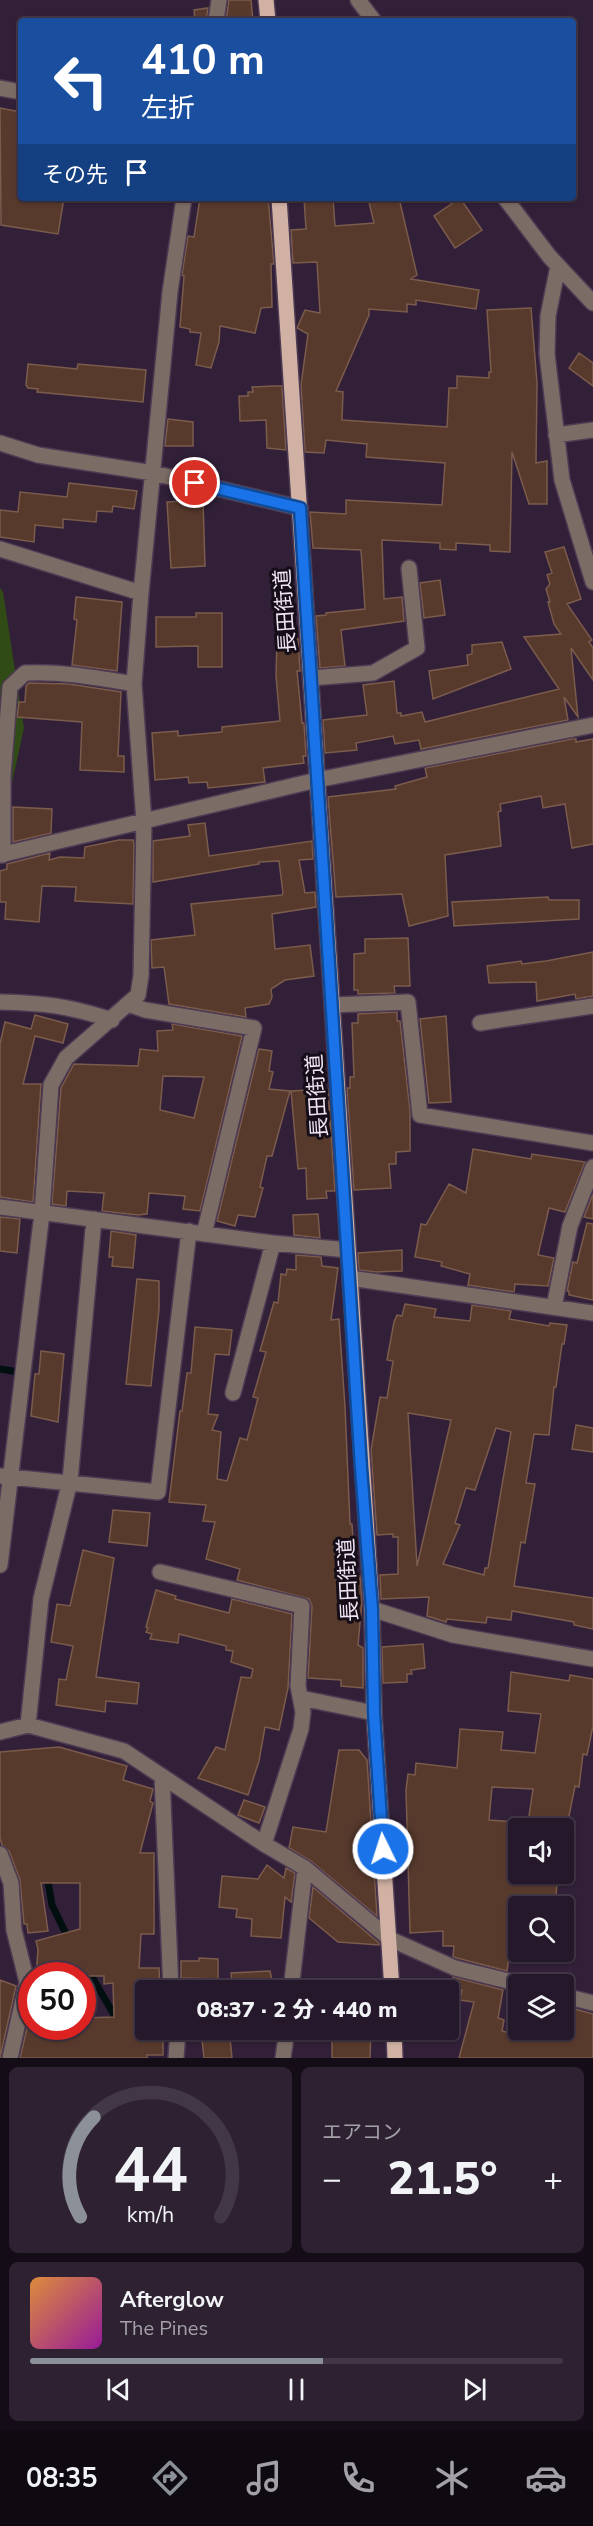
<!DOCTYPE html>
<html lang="ja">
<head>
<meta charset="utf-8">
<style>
	:root { --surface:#25182a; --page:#2d2132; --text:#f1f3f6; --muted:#a3a0a8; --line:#423747; --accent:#8c9099 }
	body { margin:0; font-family:"Nunito Sans","Noto Sans JP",sans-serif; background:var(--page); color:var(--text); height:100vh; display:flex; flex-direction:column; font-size:22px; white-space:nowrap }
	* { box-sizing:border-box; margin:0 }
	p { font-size:20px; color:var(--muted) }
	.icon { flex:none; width:33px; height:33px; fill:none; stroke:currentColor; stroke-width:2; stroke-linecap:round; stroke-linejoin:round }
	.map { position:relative; height:2058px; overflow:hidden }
	.drawer { display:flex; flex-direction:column; gap:9px; padding:9px; background:#140d17; flex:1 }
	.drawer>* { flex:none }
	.top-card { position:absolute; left:18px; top:18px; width:558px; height:183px; border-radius:6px; box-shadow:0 2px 4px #0004,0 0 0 2px var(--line); background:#1a4fa0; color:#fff; overflow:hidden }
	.controls { position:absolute; left:508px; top:1818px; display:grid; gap:12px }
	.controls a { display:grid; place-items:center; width:66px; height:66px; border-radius:6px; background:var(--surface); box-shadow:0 2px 4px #0004,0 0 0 2px var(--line); font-size:30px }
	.speed { position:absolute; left:18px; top:1962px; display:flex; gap:12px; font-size:30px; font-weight:700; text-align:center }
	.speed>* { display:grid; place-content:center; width:78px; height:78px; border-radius:50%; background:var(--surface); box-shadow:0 2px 4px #0004,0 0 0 2px var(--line); line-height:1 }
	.speed .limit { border:9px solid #d22; background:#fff; color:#111 }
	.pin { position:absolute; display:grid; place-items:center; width:51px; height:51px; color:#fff; margin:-26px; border:3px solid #fff; border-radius:50%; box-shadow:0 2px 6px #0007 }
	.me { position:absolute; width:66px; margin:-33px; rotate:356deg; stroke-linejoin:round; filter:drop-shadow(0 0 4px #0008) }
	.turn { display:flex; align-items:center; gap:21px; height:126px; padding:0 24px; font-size:27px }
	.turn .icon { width:78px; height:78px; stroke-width:2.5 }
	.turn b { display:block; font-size:42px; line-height:51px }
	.then { display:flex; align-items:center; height:57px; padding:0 24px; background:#0003; gap:12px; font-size:22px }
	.big { font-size:45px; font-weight:800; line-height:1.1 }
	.drawer .widget { flex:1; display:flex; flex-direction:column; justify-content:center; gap:9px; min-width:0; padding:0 21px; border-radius:9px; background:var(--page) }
	.drawer .dial { align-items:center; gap:0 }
	.dial svg { height:156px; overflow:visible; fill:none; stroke:var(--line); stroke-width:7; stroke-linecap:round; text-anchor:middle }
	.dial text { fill:var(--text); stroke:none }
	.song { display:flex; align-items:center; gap:18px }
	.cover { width:72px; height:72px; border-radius:9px; background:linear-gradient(135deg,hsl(30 70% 55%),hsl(300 70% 35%)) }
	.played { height:6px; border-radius:3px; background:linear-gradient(90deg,var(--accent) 55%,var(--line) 55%) }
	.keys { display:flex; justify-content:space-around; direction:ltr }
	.heat { display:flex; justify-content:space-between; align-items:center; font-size:33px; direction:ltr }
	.drawer .tiles { flex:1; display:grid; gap:9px; grid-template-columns:1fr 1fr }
	.widget:last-child { grid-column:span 2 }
	.trip { position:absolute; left:135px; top:1980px; width:324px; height:60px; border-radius:6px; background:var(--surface); box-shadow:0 2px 4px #0004,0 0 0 2px var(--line); font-weight:800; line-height:60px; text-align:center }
	.tab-bar { display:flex; height:96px; justify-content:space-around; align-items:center; background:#0f0a11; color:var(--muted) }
	.tab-bar .icon { width:42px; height:42px }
	.tab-bar .on { color:var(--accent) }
	.tab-bar b { font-size:27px; color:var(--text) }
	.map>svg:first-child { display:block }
	.green { fill:#304b15 }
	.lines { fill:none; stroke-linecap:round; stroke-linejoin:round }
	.stream { stroke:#020f11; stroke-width:7 }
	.building { fill:#583a2d; stroke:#7b5b4c; stroke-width:1.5; fill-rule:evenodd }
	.minor-casing { stroke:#4c3b52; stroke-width:18 }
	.major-casing { stroke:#4c3b52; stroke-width:18 }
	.minor { stroke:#7c6c66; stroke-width:15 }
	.major { stroke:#d0b1a4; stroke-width:15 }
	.route-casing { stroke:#114b97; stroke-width:15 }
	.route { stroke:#1a73e8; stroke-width:10 }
	.labels { text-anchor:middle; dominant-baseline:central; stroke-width:6; stroke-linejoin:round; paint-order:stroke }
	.street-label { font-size:21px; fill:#efe4f4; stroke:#150e18 }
</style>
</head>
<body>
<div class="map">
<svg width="593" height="2058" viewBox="0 0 593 2058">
	<rect width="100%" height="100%" fill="#312038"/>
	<!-- green -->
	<path class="green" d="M0,588L3,592L24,728L11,787L0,800Z"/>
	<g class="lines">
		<!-- stream -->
		<path class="stream" d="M0,1369L19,1372
			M47,1875L52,1905L69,1940
			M88,1970L117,2020"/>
	</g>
	<!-- building -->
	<path class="building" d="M229,0H251L253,21H226Z
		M208,8L206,21H195L194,10Z
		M0,108L21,112V198H64L58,234L1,225Z
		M200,198H268L274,264H271L272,307L261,308L255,333L220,326L219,342L211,368L196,365L201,333L190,332V329L180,327L184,276L182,275L188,236L194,237Z
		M304,198H333L335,226L374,223L368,198H399L417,275L411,279L479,290L476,309L416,300V305L407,304V312L369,309V315L336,391L343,392L342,420L447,427L449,388H457V376L489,378V372H491L487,310L531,308L537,383L536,463L547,461V504H529L512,452L510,552L490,551V545L456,543V550L440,549V543L382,540L384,599L402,597L404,621L341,630L345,666L320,668L316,616L326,615V613L365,609L361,550L313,548L310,512L346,514V500L442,505L445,463L366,457L367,444L326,440L324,453L305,452L301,385L308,334L297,328L305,310L320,313L317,262L293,263L291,230L306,229Z
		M460,198L482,230L455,248L434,216Z
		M579,353L593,363V386L569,368Z
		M28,364L77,369L78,364L146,370L143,402L37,392L38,389L28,388L26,385Z
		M272,386H282L286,450L267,448L266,420L240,421L239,396H248V392H253L252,387Z
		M168,419L193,422V446H165Z
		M69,483L137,491L134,509L113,506L112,512L97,511L96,522L63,519V528L35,525L34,542L0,537V510L18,512L20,492L67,497Z
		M203,500L205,566L171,568L167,502Z
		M564,547L581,599L567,604L592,640L589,642L593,648V680L571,648L578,717L564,697L568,720L421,749L419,740L395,744L393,736L356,743L357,750L325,753L323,720L367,715L363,685L394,681L397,713H401V716L422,712L425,722L559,689L524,637L561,634L554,624L548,602H550L546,589L550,584L547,575L552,573L545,552Z
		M440,580L445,615L424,618L420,583Z
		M76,597L122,602L117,671L72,665L77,620L74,619Z
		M196,613H222V667H198V646L156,647V617H196Z
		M277,639H298L300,671H297L302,723H304L306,756H303L304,763L263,768L265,782L208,788L207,782L189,783L188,777L155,780L152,733L178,731V736L222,732V727L280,721L276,676Z
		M502,642L511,669L433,699L429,671L468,665L467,655L472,654V645Z
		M29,683L69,684L121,692L118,756H124V772L80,770L82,722L17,717L19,702H25L26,686Z
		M572,739H576V742L593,739V844L572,848L565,804L543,808L541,796L500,804L501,811L498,812L501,846L445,855L448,916L409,926L402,894L336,897L328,797L396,789L395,786L427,777L425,768Z
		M13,807L52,809L51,833L13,842Z
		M205,823L209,856L312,841L313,859L299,860L305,893L315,892L316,907L272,914L275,949L310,945L314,976L285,980L271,989L272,997L269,1004L245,1008L246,1017L169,1004L164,967L152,968L151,940L195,935L191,904L282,895L283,893L279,861L259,862V864L153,882V841L190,836L188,825Z
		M119,840H133L134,844L133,904L75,901L76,887L42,886L39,922L5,919L6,902H0V871L7,869V864L50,853L49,860L60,857L84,858L85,847Z
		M548,897L549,900H579V919L454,926L452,902Z
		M408,938L410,986H394L395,993L358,994V990H354V954L365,953V939Z
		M593,952V996L576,999L575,994L537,1001L536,982L489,983L487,966L521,961L522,964L546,961Z
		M397,1012V1021H400L410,1111V1151L396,1152V1164H389L391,1188L354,1190L347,1088H350V1077H354L352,1023H358V1014Z
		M35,1015L68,1024L63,1043L35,1036L23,1084H41L33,1202L0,1197V1044L5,1022L31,1029Z
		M446,1016L451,1102L429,1103L420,1019Z
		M172,1024L242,1036L200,1211L183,1209L185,1196L149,1193L147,1214L138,1215L102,1211L104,1193L67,1191L66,1206L52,1204L61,1088L74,1064L138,1066L140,1049L158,1051L157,1031L173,1030ZM163,1076L204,1077L194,1118L160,1110Z
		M259,1049L272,1051L269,1071L273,1072L269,1089L290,1091L272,1156H267L260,1187L263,1188L255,1217L238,1215L235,1226L217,1221Z
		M328,1089L335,1191H326L327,1198L307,1199L306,1168L298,1169L291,1091Z
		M473,1149L531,1159L532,1154L585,1162L565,1212L549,1208L538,1255L554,1258L548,1286L515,1284L514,1292L468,1285L470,1274L441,1266L442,1262L415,1257L421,1224L426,1225L449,1184L466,1193Z
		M593,1194V1219L584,1217Z
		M318,1214L320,1238L294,1235L293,1215Z
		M0,1217L20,1219L17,1253L0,1251Z
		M587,1223L593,1224V1300L569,1295V1291H567L573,1262L577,1263Z
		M111,1231L136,1235L133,1268L112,1266L113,1257H109Z
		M402,1250V1271L376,1272L359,1270L358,1253Z
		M296,1255L321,1257L322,1266L338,1268L331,1320L339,1319L345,1407L350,1524H352L355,1573L356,1576H360L362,1601L358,1645L363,1648V1688L341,1686V1680L308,1678L312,1606L309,1599L237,1580L240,1569L206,1559L215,1522L203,1521L206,1505L169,1502L180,1411H182L187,1373H191L195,1327L232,1330L229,1355L215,1354L208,1414L218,1415L212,1430L221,1432L217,1479L227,1481L240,1438L247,1440L258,1398L253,1397L266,1352L260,1351L274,1302L278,1303L281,1274L286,1275L287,1269L296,1270Z
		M137,1279L159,1281V1309L151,1386L126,1384Z
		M405,1304L436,1309L434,1317L470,1321L472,1305L511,1311L509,1319L549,1326L550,1323L567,1325L564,1344H562L556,1387H554L549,1435L534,1434L526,1483L535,1484L525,1543L521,1542L514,1586L593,1598V1629L574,1625V1622L512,1611L511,1620L487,1617L486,1623L447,1619L446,1622L427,1616L429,1597L381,1599L380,1575L398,1574V1537H393V1534L377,1535L371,1450L380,1397L387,1398L393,1361L387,1360L394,1322L397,1315L402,1316ZM408,1413L451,1420L417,1566ZM496,1428L511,1432L488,1568H485L484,1575L443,1564L460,1525L455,1523L466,1488L475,1490Z
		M41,1351L64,1354L58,1422L31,1416L35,1374H39Z
		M576,1425L593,1428V1452L572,1449Z
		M113,1510L150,1513L147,1546L109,1542Z
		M83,1550L114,1558L96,1677L139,1683L137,1704L106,1701L105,1712L56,1705L59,1679L66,1680L73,1646L51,1642L57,1604L70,1606Z
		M156,1590L176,1596L175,1599L229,1613L232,1599L292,1614L288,1688L279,1730L265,1727L259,1761L248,1795L198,1778L216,1747L225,1750L241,1677L251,1678L253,1669L231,1662L233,1651L226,1650V1646L179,1634L178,1643L150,1639L152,1634L146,1632L148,1628L146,1627Z
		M423,1644L425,1668L411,1670L412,1674H407V1682L383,1683L382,1647Z
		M511,1672L569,1681L570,1675L593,1679V1726L587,1755L583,1754L579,1787L575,1786L566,1831L528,1823L533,1789L492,1787L489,1820L519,1822L514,1874H558L555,1906H516L507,1971L453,1957L454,1946H443V1931L410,1933L406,1790L408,1774L415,1775L416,1763L457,1768L460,1729L503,1732L501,1750L535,1753L541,1714L508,1711Z
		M59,1747L127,1766L123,1780L153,1789L150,1801L153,1803L140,1853H154V1934H141L139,1968H159L160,1989H146V2036H163V2055H147V2058H20L32,2007V2026H82V2018L114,2017L113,1983L104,1984V1976H36L38,1949L36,1941L80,1929V1883H41L48,1931L28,1933L27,1924H24L20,1880L9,1851L2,1845L0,1838V1752Z
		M339,1750H359L367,1760L377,1916L311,1861L289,1848L293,1827L326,1832Z
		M244,1800L265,1807L259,1823L238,1815Z
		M267,1865L284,1878L286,1868L295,1873L291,1902L285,1897L281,1938L251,1936L252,1919L236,1917L237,1909L219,1907L222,1876L258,1879Z
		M313,1887L379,1943V1945L338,1942L309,1918Z
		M199,1958L218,1959V1979L181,1978V1961H199Z
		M270,1971L274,1990H233L231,1973Z
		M453,1977L503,1990L498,2018L504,2020L502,2031L543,2041L546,2030H564V2006L593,2014V2058H459L474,2002L460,2000L462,1990H452Z
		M0,1980L16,1986L0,2058Z
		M332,2030H371L370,2058H332Z
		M230,2038L232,2058H204L202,2040Z"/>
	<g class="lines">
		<!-- minor casing -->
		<g class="minor-casing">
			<path id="minor" d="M358,0L374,21
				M216,21L219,0
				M0,88L21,92
				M505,198L549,256L593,303
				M558,266L548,316L547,354L562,480L593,582
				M556,435L593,430
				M0,443L38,455L153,473L300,508
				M0,549L141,593
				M311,678L373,673L417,648L409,568
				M0,855L317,780L593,725
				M3,855V776L10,687L25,673C62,671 98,678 134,684
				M0,1002C45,1003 69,1006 112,1020
				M128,1004L145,1010L254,1028L204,1234
				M332,1005L408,1002L420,1115L593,1143
				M480,1023L593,1006
				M0,1207L273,1243L348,1250
				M350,1278L593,1313
				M554,1307L570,1226L593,1167
				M233,1393L273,1243
				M0,1476L158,1492L189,1231
				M0,1565L42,1213L51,1085L66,1058L138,995L141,976L144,822L134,684L141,593L170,292L184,198
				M160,1572L302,1606L298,1686L303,1712L301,1729L264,1844
				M372,1609L453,1635L593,1659
				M301,1698L374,1713
				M28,1725L41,1599L70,1481L94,1219
				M0,1732L28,1725L124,1751L264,1844L305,1868L390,1939L455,1968L520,1984
				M162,1776L171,1990
				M0,1854L11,1883L14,1930L27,1982L10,2058
				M291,1990L305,1868
				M564,1996L593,2003
				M176,2058L178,2030
				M283,2058L287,2030"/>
		</g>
		<!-- major casing -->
		<g class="major-casing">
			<path id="major" d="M266,0L268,21
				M279,198L372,1609L374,1713L392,1990
				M394,2030L395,2058"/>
		</g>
		<!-- minor -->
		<use href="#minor" class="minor"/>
		<!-- major -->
		<use href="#major" class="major"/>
	</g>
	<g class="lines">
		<!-- route casing -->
		<g class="route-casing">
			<path id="route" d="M195,483L300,508L361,1468L372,1609L374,1713L383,1849"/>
		</g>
		<!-- route -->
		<use href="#route" class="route"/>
	</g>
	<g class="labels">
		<!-- street labels -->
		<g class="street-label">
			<text transform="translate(285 611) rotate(-94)">長田街道</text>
			<text transform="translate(317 1096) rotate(-94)">長田街道</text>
			<text transform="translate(348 1580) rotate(-93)">長田街道</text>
		</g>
	</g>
</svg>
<div class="controls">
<a><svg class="icon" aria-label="sound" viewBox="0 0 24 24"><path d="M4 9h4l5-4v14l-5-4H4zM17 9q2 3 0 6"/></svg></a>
<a><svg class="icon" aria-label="search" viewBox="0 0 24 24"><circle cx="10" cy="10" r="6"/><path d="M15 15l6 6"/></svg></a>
<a><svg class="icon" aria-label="layers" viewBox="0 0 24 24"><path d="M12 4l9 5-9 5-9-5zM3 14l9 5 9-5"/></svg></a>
</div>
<div class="speed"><div class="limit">50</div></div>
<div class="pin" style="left:195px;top:483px;background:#d93025"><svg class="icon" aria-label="arrive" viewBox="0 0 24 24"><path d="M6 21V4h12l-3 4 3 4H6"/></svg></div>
<svg class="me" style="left:383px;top:1849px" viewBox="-20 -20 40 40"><circle r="17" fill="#1a73e8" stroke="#fff" stroke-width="3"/><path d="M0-11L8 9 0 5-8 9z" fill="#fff"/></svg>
<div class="trip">08:37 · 2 分 · 440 m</div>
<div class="top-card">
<div class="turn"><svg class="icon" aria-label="left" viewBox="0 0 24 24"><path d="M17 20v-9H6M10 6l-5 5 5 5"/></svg><div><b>410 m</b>左折</div></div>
<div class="then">その先<svg class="icon" aria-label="arrive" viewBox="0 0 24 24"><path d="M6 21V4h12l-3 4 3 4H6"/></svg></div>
</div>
</div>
<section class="drawer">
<div class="tiles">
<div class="widget dial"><svg viewBox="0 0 100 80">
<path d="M14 69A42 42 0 1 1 86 69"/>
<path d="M14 69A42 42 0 0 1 21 18" stroke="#8c9099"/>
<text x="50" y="56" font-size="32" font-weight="700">44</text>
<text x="50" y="72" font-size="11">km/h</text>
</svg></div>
<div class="widget"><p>エアコン</p>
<div class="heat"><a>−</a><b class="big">21.5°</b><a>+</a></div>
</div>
<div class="widget">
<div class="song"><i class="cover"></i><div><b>Afterglow</b><p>The Pines</p></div></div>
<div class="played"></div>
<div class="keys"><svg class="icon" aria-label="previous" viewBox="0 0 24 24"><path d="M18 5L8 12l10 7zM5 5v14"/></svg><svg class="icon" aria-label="pause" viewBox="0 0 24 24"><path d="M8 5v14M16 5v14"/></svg><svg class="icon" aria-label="next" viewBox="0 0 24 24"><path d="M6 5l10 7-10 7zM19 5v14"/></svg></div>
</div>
</div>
</section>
<nav class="tab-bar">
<b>08:35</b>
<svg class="icon on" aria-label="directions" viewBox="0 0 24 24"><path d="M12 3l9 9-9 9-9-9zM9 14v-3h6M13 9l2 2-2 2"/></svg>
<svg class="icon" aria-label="music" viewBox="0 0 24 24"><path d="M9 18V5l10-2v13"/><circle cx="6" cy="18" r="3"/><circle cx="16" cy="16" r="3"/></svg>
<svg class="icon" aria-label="phone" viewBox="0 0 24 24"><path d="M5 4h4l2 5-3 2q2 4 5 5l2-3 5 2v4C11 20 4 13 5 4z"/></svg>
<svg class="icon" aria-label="climate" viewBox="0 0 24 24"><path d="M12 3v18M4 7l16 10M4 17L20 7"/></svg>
<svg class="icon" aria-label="car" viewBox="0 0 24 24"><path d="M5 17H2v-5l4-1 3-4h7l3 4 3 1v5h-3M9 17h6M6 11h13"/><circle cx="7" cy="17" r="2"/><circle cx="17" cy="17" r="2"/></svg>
</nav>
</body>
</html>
